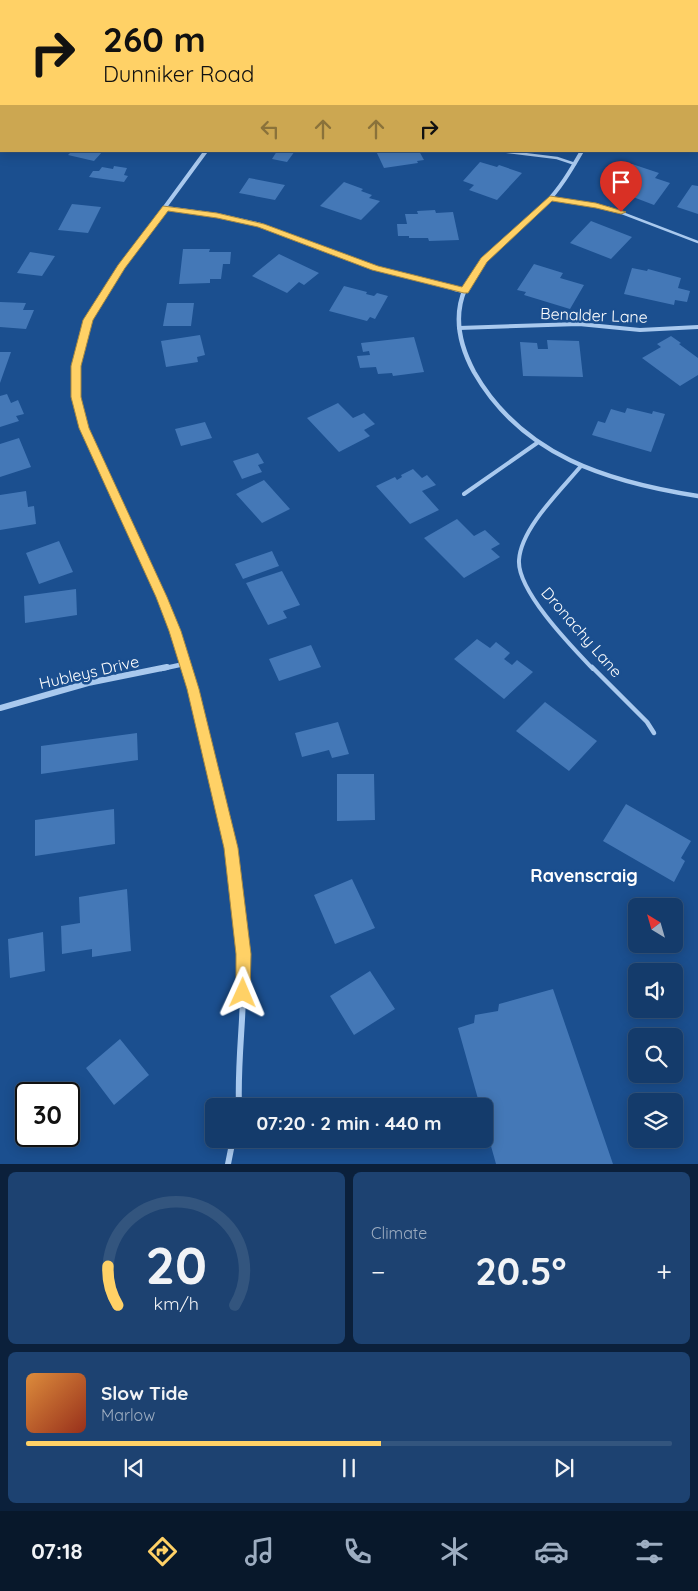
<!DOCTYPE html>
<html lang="en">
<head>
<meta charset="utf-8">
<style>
	:root { --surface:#143b6b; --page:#1d4271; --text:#f1f3f6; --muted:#9dadc1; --line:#33557e; --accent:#ffd166 }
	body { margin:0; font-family:Quicksand,sans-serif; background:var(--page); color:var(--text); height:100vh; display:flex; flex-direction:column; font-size:19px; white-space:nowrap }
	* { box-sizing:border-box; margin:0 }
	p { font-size:16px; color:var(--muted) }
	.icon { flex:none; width:28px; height:28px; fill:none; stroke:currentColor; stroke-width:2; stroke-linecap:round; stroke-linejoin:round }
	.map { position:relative; height:1164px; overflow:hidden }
	.side { display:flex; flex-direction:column; gap:8px; padding:8px; background:#0b203b; flex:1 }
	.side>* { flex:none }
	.top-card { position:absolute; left:0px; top:0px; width:699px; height:152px; box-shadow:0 2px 12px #0003,0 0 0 1px var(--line); background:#ffd166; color:#111; overflow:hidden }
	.needle { width:32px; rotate:323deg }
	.tools { position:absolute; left:628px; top:898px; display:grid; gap:10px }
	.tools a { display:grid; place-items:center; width:55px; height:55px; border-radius:8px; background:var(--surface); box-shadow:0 2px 12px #0003,0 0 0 1px var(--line); font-size:25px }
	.speed { position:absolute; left:15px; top:1082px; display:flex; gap:10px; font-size:25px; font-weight:700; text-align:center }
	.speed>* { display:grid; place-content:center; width:65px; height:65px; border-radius:50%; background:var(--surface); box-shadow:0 2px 12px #0003,0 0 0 1px var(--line); line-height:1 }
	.speed .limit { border:2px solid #111; border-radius:8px; background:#fff; color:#111 }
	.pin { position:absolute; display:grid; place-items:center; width:42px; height:42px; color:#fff; margin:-51px -21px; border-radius:50% 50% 50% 0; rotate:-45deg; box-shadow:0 0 5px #0007 }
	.pin .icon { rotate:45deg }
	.me { position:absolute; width:55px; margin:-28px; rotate:1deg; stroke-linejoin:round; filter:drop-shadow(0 0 4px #0008) }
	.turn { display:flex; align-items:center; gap:18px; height:105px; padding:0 20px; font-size:22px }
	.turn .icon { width:65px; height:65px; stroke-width:2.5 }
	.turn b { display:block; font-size:35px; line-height:42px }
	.lanes { display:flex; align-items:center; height:48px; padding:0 20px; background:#0003; justify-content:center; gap:25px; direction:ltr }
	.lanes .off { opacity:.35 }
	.big { font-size:38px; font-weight:700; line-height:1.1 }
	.side .tile { flex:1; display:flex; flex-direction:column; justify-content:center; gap:8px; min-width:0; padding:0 18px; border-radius:8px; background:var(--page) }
	.side .dial { align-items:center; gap:0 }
	.dial svg { height:130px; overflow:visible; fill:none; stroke:var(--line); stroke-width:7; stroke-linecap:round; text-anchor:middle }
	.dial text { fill:var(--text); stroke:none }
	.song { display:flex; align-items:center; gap:15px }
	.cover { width:60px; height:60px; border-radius:8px; background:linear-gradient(135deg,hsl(30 70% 55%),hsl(10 70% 35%)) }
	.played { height:5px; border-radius:2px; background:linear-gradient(90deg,var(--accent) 55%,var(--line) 55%) }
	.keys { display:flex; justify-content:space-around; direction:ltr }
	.heat { display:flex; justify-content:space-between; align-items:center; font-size:28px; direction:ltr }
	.side .tiles { flex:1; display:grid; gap:8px; grid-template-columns:1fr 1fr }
	.tile:last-child { grid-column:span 2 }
	.trip { position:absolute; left:205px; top:1098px; width:288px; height:50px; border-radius:8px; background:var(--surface); box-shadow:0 2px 12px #0003,0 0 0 1px var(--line); font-weight:700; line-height:50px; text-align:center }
	.dock { display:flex; height:80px; justify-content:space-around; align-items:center; background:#08182b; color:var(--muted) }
	.dock .icon { width:35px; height:35px }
	.dock .active { color:var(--accent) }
	.dock b { font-size:22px; color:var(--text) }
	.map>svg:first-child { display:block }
	.building { fill:#4478b7 }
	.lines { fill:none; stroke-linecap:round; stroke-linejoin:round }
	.service-far2 { stroke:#a9c9ee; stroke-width:2.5 }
	.service-far1 { stroke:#a9c9ee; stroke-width:4 }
	.service { stroke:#a9c9ee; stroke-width:4.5 }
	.minor-far2 { stroke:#a9c9ee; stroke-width:4 }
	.minor-far1 { stroke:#a9c9ee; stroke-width:4.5 }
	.minor { stroke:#a9c9ee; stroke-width:6 }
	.route { fill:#ffd166; stroke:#a68842 }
	.labels { text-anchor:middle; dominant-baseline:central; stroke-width:5; stroke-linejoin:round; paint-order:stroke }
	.street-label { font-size:16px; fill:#fff; stroke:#1b4f8f }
	.neighbourhood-label { font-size:18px; font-weight:bold; fill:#fff; stroke:#1b4f8f }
</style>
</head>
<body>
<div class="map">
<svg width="698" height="1164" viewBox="0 0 698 1164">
	<rect width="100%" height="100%" fill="#1b4f8f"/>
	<!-- building -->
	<path class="building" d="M72,151H103L94,161L68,155Z
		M277,151H295L287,162L272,159Z
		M376,151H419L424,160L417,161L418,163L384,168Z
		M480,162L497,167L499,165L522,173L497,200L469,190L474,185L463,181Z
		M632,164L659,173L655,178L670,183L654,205L620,192L622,190L613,187Z
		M114,166L127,168L124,175L128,176L124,182L89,177L93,171H99L102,167L113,169Z
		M249,178L285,185L275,200L239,193Z
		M344,182L363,189L361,191L372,195L369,198L380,201L361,220L320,206Z
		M692,185L698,186V214L677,207Z
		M72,204L101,207L88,233L58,230Z
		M435,210L436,213L453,212L459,240L429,241L428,238H409V236H398L397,224H407L405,214H418L417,211Z
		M591,221L632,237L611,259L570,243Z
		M183,249H210L209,252H231L230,264H223L221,279H210V283L179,284Z
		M30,252L55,256L42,276L17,273Z
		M279,254L319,273L304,285L299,282L287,293L252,276Z
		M534,264L563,273L560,278L584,285L570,309L524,295L526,292L517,290Z
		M632,268L647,271L648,269L681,278L678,288L690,291L687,302L675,300L674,305L624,294Z
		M344,286L367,292L366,294L374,296L377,293L388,296L375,319L370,317L367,321L329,311Z
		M0,302L26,303L23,310H34L26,329L0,327Z
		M167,303H194L191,326H163Z
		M200,335L205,355L197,357L198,362L166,367L161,341Z
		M671,336L681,343L679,344L698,358V375L680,386L642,358L661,347L657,344Z
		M414,337L424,372L393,376L392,373L378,374L376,367L360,368L357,356L370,355L369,351L363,352L361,343Z
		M547,340L579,341L583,377L523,376L520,342L537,343L538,349H548Z
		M0,352H11L0,383Z
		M7,394L11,403L18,400L24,414L16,416L19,421L0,427V396Z
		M338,403L353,418L364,413L375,424L364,430L370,436L339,452L307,418Z
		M627,408L652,414L653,411L665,414L651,452L592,435L598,421L605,423L611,409L625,413Z
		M205,422L212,438L181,446L175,429Z
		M19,438L31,467L0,477V444Z
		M258,453L264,463L258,465L262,472L242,479L233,461Z
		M413,469L422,478L427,475L436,485L422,491L439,510L410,524L376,486L395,477L397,480L402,477L401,475Z
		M264,480L290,509L262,523L236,494Z
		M26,491L28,507L34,506L36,524L0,530V495Z
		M457,519L474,536L485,530L500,544L491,549L500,557L464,578L424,538Z
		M59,541L73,572L39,584L26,553Z
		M272,551L279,566L243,579L235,564Z
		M282,571L300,605L283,611L287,618L268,625L246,583Z
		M76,589L77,615L25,623L24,596Z
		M477,639L490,648L496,642L510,653L504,659L512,665L517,660L533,672L504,699L454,659Z
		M311,645L321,667L279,681L269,659Z
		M545,702L597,741L569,771L516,731Z
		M338,722L349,754L332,758L329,750L302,757L295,733Z
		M137,733L138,760L41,774V746Z
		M337,774H374L375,820L337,821Z
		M626,804L691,841L681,858L685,861L674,882L603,841Z
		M114,809L115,844L35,856V820Z
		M352,879L375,928L335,944L314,895Z
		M127,889L131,951L92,957V949L62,954L61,926L80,923L79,897Z
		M43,932L45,971L10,978L8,939Z
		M370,971L395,1009L354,1035L330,996Z
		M553,989L613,1164H496L484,1121V1106H480L458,1028L474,1023L475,1015L498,1011L499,1004Z
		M120,1039L149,1075L114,1105L86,1068Z"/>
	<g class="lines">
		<!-- service-far2 -->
		<path class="service-far2" d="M500,151L557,158L575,164
			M550,198L609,208L698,242"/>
		<!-- service-far1 -->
		<path class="service-far1" d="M459,328L579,324L640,330L698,327
			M581,466C561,490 521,528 519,560C517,591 572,647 593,669
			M464,494L537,443"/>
		<!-- service -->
		<path class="service" d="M592,667L647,722L654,733"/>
		<!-- minor-far2 -->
		<path class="minor-far2" d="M366,1L368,0
			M166,208L217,215L261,225L375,268L460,290
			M107,290L121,267L206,151
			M465,290C480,253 517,232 544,205C560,189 571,170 582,151"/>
		<!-- minor-far1 -->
		<path class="minor-far1" d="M108,289L88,321L76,366V397L84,428L154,579L175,631L187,669
			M455,289L464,291
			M465,289C453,317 460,346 474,372C522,456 608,482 698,496
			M161,669L184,664"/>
		<!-- minor -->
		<path class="minor" d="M186,667C215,760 238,857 243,954C246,1005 237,1055 239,1106
			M0,708L88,683L167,667
			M228,1164L233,1139"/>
	</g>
	<!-- route -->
	<path class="route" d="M550,196L596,203L626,212L621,214L596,208L552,201L487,262L468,293H464L372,270L258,227L217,218L168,211L125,268L93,320L81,366V397L89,428L167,597L181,631L199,689L238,848L251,954L250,993L248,998L243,1000L238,998L236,993V954L224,848L187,689L169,631L156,597L79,428L71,397V366L83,320L118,265L163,206L217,213L264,224L378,266L462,287L481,258Z"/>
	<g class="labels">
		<!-- street labels -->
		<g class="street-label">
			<text transform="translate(594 315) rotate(2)">Benalder Lane</text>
			<text transform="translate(582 632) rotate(49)">Dronachy Lane</text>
			<text transform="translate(89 672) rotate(-13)">Hubleys Drive</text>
		</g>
		<!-- neighbourhood labels -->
		<g class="neighbourhood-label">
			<text x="584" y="875">Ravenscraig</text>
		</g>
	</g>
</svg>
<div class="tools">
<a><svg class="needle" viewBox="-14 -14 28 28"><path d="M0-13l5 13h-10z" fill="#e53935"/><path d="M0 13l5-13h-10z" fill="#9dadc1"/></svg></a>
<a><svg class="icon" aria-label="sound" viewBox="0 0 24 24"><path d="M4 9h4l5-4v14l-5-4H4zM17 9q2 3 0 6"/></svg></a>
<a><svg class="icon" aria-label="search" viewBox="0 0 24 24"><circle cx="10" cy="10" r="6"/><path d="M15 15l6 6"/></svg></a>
<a><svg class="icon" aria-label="layers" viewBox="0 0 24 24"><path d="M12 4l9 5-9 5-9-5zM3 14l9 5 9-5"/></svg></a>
</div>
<div class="speed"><div class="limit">30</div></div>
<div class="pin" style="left:621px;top:212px;background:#d93025"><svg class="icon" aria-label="arrive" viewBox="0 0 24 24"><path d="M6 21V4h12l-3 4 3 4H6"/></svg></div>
<svg class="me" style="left:243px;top:993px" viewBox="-20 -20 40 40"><path d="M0-17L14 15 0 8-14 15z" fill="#ffd166" stroke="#fff" stroke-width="4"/></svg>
<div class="trip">07:20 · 2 min · 440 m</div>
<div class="top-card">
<div class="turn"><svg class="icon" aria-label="right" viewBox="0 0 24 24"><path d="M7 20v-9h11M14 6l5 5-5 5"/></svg><div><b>260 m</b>Dunniker Road</div></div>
<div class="lanes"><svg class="icon off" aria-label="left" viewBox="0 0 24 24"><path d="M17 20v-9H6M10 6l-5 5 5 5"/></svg><svg class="icon off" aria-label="ahead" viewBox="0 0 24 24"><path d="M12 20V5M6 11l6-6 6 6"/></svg><svg class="icon off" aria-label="ahead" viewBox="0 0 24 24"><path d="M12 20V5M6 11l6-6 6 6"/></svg><svg class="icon" aria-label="right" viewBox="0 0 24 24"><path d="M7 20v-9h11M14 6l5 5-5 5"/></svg></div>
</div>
</div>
<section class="side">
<div class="tiles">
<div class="tile dial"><svg viewBox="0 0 100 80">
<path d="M14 69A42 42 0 1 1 86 69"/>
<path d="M14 69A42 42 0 0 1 8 45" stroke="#ffd166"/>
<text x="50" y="56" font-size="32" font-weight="700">20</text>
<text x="50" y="72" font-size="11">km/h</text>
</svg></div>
<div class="tile"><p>Climate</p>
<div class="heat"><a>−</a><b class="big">20.5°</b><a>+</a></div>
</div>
<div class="tile">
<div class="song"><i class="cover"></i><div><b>Slow Tide</b><p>Marlow</p></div></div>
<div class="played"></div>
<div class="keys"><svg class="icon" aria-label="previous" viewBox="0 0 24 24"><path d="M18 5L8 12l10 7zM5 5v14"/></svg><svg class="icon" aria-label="pause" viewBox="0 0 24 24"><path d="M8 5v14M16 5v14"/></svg><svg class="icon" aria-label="next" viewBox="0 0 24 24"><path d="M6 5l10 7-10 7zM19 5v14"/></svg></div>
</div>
</div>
</section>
<nav class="dock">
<b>07:18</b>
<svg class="icon active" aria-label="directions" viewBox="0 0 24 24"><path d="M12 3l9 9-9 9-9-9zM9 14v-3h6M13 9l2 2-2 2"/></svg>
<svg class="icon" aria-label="music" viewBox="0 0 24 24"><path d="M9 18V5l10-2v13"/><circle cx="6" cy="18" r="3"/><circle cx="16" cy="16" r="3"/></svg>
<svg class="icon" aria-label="phone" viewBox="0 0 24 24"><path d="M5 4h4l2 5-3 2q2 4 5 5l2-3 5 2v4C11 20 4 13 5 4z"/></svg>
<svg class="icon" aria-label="climate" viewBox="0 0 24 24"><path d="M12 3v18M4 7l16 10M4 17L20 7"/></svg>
<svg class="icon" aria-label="car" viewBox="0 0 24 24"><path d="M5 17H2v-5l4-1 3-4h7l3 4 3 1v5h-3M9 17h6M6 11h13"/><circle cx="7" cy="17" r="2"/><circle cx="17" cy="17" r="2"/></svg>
<svg class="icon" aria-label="filters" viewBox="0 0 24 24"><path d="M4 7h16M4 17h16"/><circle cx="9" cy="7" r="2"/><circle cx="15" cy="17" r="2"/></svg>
</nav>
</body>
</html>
